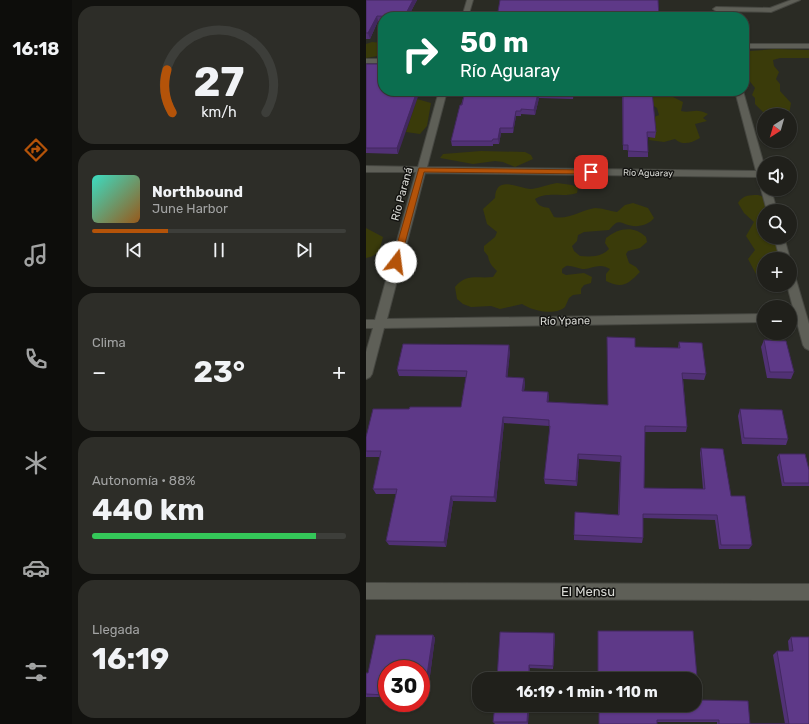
<!DOCTYPE html>
<html lang="es">
<head>
<meta charset="utf-8">
<style>
	:root { --surface:#20201b; --page:#2d2d28; --text:#f1f3f6; --muted:#a2a3a3; --line:#3d3e3a; --accent:#b45309 }
	body { margin:0; font-family:Rubik,sans-serif; background:var(--page); color:var(--text); height:100vh; display:flex; flex-direction:column; font-size:15px; white-space:nowrap }
	* { box-sizing:border-box; margin:0 }
	p { font-size:13px; color:var(--muted) }
	.icon { flex:none; width:22px; height:22px; fill:none; stroke:currentColor; stroke-width:2; stroke-linecap:round; stroke-linejoin:round }
	.map { position:relative; flex:1; overflow:hidden }
	.details { display:flex; flex-direction:column; gap:6px; padding:6px; background:#12120f; width:294px }
	.details>* { flex:none }
	.banner { position:absolute; left:12px; top:12px; width:371px; height:84px; border-radius:16px; box-shadow:0 1px 3px #0004,0 0 0 1px var(--line); background:#0b6e4f; color:#fff; overflow:hidden }
	.needle { width:26px; rotate:217deg }
	.fabs { position:absolute; left:391px; top:108px; display:grid; gap:8px }
	.fabs a { display:grid; place-items:center; width:40px; height:40px; border-radius:50%; background:var(--surface); box-shadow:0 1px 3px #0004,0 0 0 1px var(--line); font-size:20px }
	.speed { position:absolute; left:12px; top:660px; display:flex; gap:8px; font-size:20px; font-weight:700; text-align:center }
	.speed>* { display:grid; place-content:center; width:52px; height:52px; border-radius:50%; background:var(--surface); box-shadow:0 1px 3px #0004,0 0 0 1px var(--line); line-height:1 }
	.speed .limit { border:6px solid #d22; background:#fff; color:#111 }
	.pin { position:absolute; display:grid; place-items:center; width:34px; height:34px; color:#fff; margin:-17px; border-radius:8px; box-shadow:0 2px 6px #0006 }
	.me { position:absolute; width:44px; margin:-22px; rotate:15deg; stroke-linejoin:round; filter:drop-shadow(0 0 3px #0008) }
	.turn { display:flex; align-items:center; gap:14px; height:84px; padding:0 16px; font-size:18px }
	.turn .icon { width:52px; height:52px; stroke-width:2.5 }
	.turn b { display:block; font-size:28px; line-height:34px }
	.big { font-size:30px; font-weight:700; line-height:1.1 }
	.details .tile { flex:1; display:flex; flex-direction:column; justify-content:center; gap:6px; min-width:0; padding:0 14px; border-radius:16px; background:var(--page) }
	.details .dial { align-items:center; gap:0 }
	.dial svg { height:104px; overflow:visible; fill:none; stroke:var(--line); stroke-width:7; stroke-linecap:round; text-anchor:middle }
	.dial text { fill:var(--text); stroke:none }
	.song { display:flex; align-items:center; gap:12px }
	.cover { width:48px; height:48px; border-radius:6px; background:linear-gradient(135deg,hsl(170 70% 55%),hsl(30 70% 35%)) }
	.played { height:4px; border-radius:2px; background:linear-gradient(90deg,var(--accent) 30%,var(--line) 30%) }
	.keys { display:flex; justify-content:space-around; direction:ltr }
	.heat { display:flex; justify-content:space-between; align-items:center; font-size:22px; direction:ltr }
	.charge { height:6px; border-radius:3px; background:linear-gradient(90deg,#34c759 88%,var(--line) 0) }
	.trip { position:absolute; left:106px; top:672px; width:230px; height:40px; border-radius:16px; background:var(--surface); box-shadow:0 1px 3px #0004,0 0 0 1px var(--line); font-weight:700; line-height:40px; text-align:center }
	main { display:flex; flex:1; min-height:0 }
	.dock { display:flex; flex-direction:column; width:72px; justify-content:space-around; align-items:center; background:#0d0d0b; color:var(--muted) }
	.dock .icon { width:28px; height:28px }
	.dock .selected { color:var(--accent) }
	.dock b { font-size:18px; color:var(--text) }
	.map>svg:first-child { display:block }
	.green { fill:#3a3b0a }
	.lines { fill:none; stroke-linecap:round; stroke-linejoin:round }
	.minor-casing { stroke:#464741; stroke-width:2 }
	.minor { fill:#5e5f57; fill-rule:evenodd }
	.wall { fill:#513175 }
	.shaded-wall { fill:#42285f }
	.building { fill:#5e3988; stroke:#42285f }
	.route { fill:#b45309; stroke:#753606 }
	.labels { text-anchor:middle; dominant-baseline:central; stroke-width:3; stroke-linejoin:round; paint-order:stroke }
	.far-street-label { font-size:9px; fill:#d9dad5; stroke:#131310 }
	.street-label { font-size:11px; fill:#d9dad5; stroke:#131310 }
	.near-street-label { font-size:13px; fill:#d9dad5; stroke:#131310 }
</style>
</head>
<body>
<main>
<nav class="dock">
<b>16:18</b>
<svg class="icon selected" aria-label="directions" viewBox="0 0 24 24"><path d="M12 3l9 9-9 9-9-9zM9 14v-3h6M13 9l2 2-2 2"/></svg>
<svg class="icon" aria-label="music" viewBox="0 0 24 24"><path d="M9 18V5l10-2v13"/><circle cx="6" cy="18" r="3"/><circle cx="16" cy="16" r="3"/></svg>
<svg class="icon" aria-label="phone" viewBox="0 0 24 24"><path d="M5 4h4l2 5-3 2q2 4 5 5l2-3 5 2v4C11 20 4 13 5 4z"/></svg>
<svg class="icon" aria-label="climate" viewBox="0 0 24 24"><path d="M12 3v18M4 7l16 10M4 17L20 7"/></svg>
<svg class="icon" aria-label="car" viewBox="0 0 24 24"><path d="M5 17H2v-5l4-1 3-4h7l3 4 3 1v5h-3M9 17h6M6 11h13"/><circle cx="7" cy="17" r="2"/><circle cx="17" cy="17" r="2"/></svg>
<svg class="icon" aria-label="filters" viewBox="0 0 24 24"><path d="M4 7h16M4 17h16"/><circle cx="9" cy="7" r="2"/><circle cx="15" cy="17" r="2"/></svg>
</nav>
<section class="details">
<div class="tile dial"><svg viewBox="0 0 100 80">
<path d="M14 69A42 42 0 1 1 86 69"/>
<path d="M14 69A42 42 0 0 1 10 36" stroke="#b45309"/>
<text x="50" y="56" font-size="32" font-weight="700">27</text>
<text x="50" y="72" font-size="11">km/h</text>
</svg></div>
<div class="tile">
<div class="song"><i class="cover"></i><div><b>Northbound</b><p>June Harbor</p></div></div>
<div class="played"></div>
<div class="keys"><svg class="icon" aria-label="previous" viewBox="0 0 24 24"><path d="M18 5L8 12l10 7zM5 5v14"/></svg><svg class="icon" aria-label="pause" viewBox="0 0 24 24"><path d="M8 5v14M16 5v14"/></svg><svg class="icon" aria-label="next" viewBox="0 0 24 24"><path d="M6 5l10 7-10 7zM19 5v14"/></svg></div>
</div>
<div class="tile"><p>Clima</p>
<div class="heat"><a>−</a><b class="big">23°</b><a>+</a></div>
</div>
<div class="tile"><p>Autonomía · 88%</p><b class="big">440 km</b><div class="charge"></div></div>
<div class="tile"><p>Llegada</p><b class="big">16:19</b></div>
</section>
<div class="map">
<svg width="443" height="724" viewBox="0 0 443 724">
	<rect width="100%" height="100%" fill="#2a2b24"/>
	<!-- green -->
	<path class="green" d="M6,42L17,43V55L0,58V44Z
		M409,49L443,50V58H414L407,60L408,66L413,72L410,79L414,84V91L425,103L423,115H400L389,104V98L386,95L389,88L378,74V55L384,51Z
		M285,91L294,97H307L317,102L315,111C325,114 329,107 342,114L337,118L341,121L329,124L334,138C325,143 317,146 309,139L298,142L283,140L285,133L281,120L293,115L291,108L286,105Z
		M51,99L65,103L61,126L54,134L40,132Z
		M115,151L159,152L165,155L167,159L149,167L137,162L129,161L107,164L74,158L77,154Z
		M191,183L206,185L212,188L211,193C197,198 182,191 169,199C172,206 176,207 183,208L188,217C203,220 215,210 229,208C237,208 243,211 251,212L259,205L267,203L282,208L288,218C283,225 271,228 262,225C258,224 254,221 250,223C247,225 245,228 243,230L218,232L212,235L211,241L206,246L208,251L214,256C224,257 236,257 243,249L239,243L240,238C252,228 268,225 280,237L281,242L274,248L262,251L260,254L263,263L270,267L274,272C262,284 257,289 240,281V274L244,269C234,262 226,269 216,269C210,268 205,265 200,266L196,269V273L200,275L218,273L226,277L225,283L218,285L215,289V294L207,295L203,298L199,307C189,316 167,311 156,304L134,309L125,306L105,307L97,304L91,299L89,287C101,273 111,279 127,277L131,271C126,266 123,263 122,256L118,251V246L129,237L131,232L121,224L117,209L129,198C130,173 154,190 166,189C174,188 183,184 191,183Z
		M392,195L399,197L410,206L411,211H398V237L421,238V244L416,250L425,258L428,265L424,274V259H398V278L390,274L382,259L389,250L380,236L388,222L378,213L372,203C377,195 383,195 392,195Z
		M0,228L17,237C14,248 13,256 0,258Z"/>
	<g class="lines">
		<!-- minor casing -->
		<g class="minor-casing">
			<path id="minor" d="M101,0H107L102,17H96Z
				M425,0H434L405,12L350,11L347,9L350,7L404,8Z
				M378,44H443V48H378Z
				M0,59H17V63H0Z
				M73,91H81L61,167L390,171L369,91H377L398,165V185L395,184L392,177L59,173L21,319L398,314V322L18,328L6,374L4,377L0,379V352L7,328H0V320H9L50,172H0V166L52,167Z
				M397,187H398V189H405L411,211H401L395,189Z
				M408,237H418L424,259H414Z
				M424,272L428,273L429,276L443,324V350L439,348L437,345L421,285H424Z
				M0,583L443,584V600L0,599Z"/>
		</g>
		<!-- minor -->
		<use href="#minor" class="minor"/>
	</g>
	<!-- wall -->
	<path class="wall" d="M0,0H51L42,17H17V21H12L4,39H0Z
		M0,64H17L32,154L0,153Z
		M99,91H208L207,99L173,98L169,115L155,114V116H150L147,133H135L133,144H127V146H86L85,141Z
		M256,91L290,132L289,138L282,137V157H262V150H257Z
		M398,340L428,372L425,379L401,378L395,347Z
		M313,342L340,374L338,380L317,379L321,427L320,432H279L278,488L337,489L334,453L335,448L365,496L386,545L383,549H353L349,520L277,518V538L276,543L208,540V535L252,515L254,462L213,459L211,486L179,484L178,479L184,432L183,426L138,423L130,502L87,501L80,547L23,545L20,541L30,494H10L7,489L14,457H0V437L43,409L95,407L100,377L33,376L31,370L144,351L141,378H158L159,384L158,391L182,392L183,398L182,402L242,405L269,347L312,348Z
		M374,409L422,439L420,445L376,444L372,416Z
		M413,454L443,470V486H416L411,457Z
		M188,633L189,636L187,669L164,668V679H131Z
		M67,635L69,638L61,698H55V669H21V697H0V673H2Z
		M425,637L443,724H351V722H291L233,724L333,700L384,724H419L407,655L411,651H423L422,641Z
		M163,705L162,724H129L127,722Z"/>
	<!-- shaded-wall -->
	<path class="shaded-wall" d="M47,0H51L42,17H38Z
		M11,16L12,21L4,39L2,33Z
		M51,91H54L32,154L31,148Z
		M172,93L173,98L169,115L168,110Z
		M150,111V116L147,133V128Z
		M134,128L135,133L133,144L132,139Z
		M143,345L144,351L141,383L140,377Z
		M158,378L159,384L157,397L156,391Z
		M182,392L183,398L181,408V402Z
		M137,417L138,423L130,502L128,497Z
		M212,454L213,459L211,486L210,481Z
		M85,496L87,501L80,547L78,542Z
		M188,633L189,636L187,669V666Z
		M67,635L69,638L61,698L58,695Z
		M163,665L164,668V679H163Z
		M162,705H163L162,724L161,722Z"/>
	<!-- building -->
	<path class="building" d="M0,0H47L38,17L11,16L2,33H0Z
		M134,0H292L293,17H131Z
		M0,64H17V68L16,70H17V91H51L31,148H0Z
		M99,91H207V94L172,93L168,110L155,109V111H150L147,128H134L132,139H127L126,141H85L94,105H96Z
		M257,91H286L290,132H281L282,152L262,151V145H257Z
		M241,337L269,338V347L314,348L313,342L336,343L340,374L316,373L321,427L279,426L278,488L339,489L335,448L357,449L365,496H379L386,545H355L351,515L277,514V538L208,535L209,512L253,515L255,456L212,454L210,481L178,479L184,426H183V420L137,417L128,497L85,496L78,542L20,541L31,489H7L15,451H0V437L7,409H43L44,407H95L101,371L31,370L37,344L143,345L140,377L158,378L156,391L182,392L181,402L242,405Z
		M398,340L420,341L428,372H404Z
		M374,409L416,410L422,439L378,438Z
		M413,454H439L443,470V483H418Z
		M232,631H327L333,700L382,701L384,724H423L411,651H427L425,637H443V724H353V720H291V724H233V705H329V679H232Z
		M134,632L188,633L187,666L163,665V679H131Z
		M10,635H67L58,695H55V669H21V695L0,694V673H2Z
		M129,705H162L161,722H127Z"/>
	<!-- route -->
	<path class="route" d="M53,168L225,170L229,172L225,174L58,172L34,262L30,265L26,262Z"/>
	<g class="labels">
		<!-- far-street labels -->
		<g class="far-street-label">
			<text transform="translate(282 173) rotate(1)">Río Aguaray</text>
		</g>
		<!-- street labels -->
		<g class="street-label">
			<text transform="translate(36 194) rotate(-75)">Río Paraná</text>
			<text transform="translate(199 321) rotate(-1)">Río Ypane</text>
		</g>
		<!-- near-street labels -->
		<g class="near-street-label">
			<text x="222" y="591">El Mensu</text>
		</g>
	</g>
</svg>
<div class="fabs">
<a><svg class="needle" viewBox="-14 -14 28 28"><path d="M0-13l5 13h-10z" fill="#e53935"/><path d="M0 13l5-13h-10z" fill="#a2a3a3"/></svg></a>
<a><svg class="icon" aria-label="sound" viewBox="0 0 24 24"><path d="M4 9h4l5-4v14l-5-4H4zM17 9q2 3 0 6"/></svg></a>
<a><svg class="icon" aria-label="search" viewBox="0 0 24 24"><circle cx="10" cy="10" r="6"/><path d="M15 15l6 6"/></svg></a>
<a>+</a>
<a>−</a>
</div>
<div class="speed"><div class="limit">30</div></div>
<div class="pin" style="left:225px;top:172px;background:#d93025"><svg class="icon" aria-label="arrive" viewBox="0 0 24 24"><path d="M6 21V4h12l-3 4 3 4H6"/></svg></div>
<svg class="me" style="left:30px;top:262px" viewBox="-20 -20 40 40"><circle r="19" fill="#fff"/><path d="M0-13L10 11 0 6-10 11z" fill="#b45309"/></svg>
<div class="trip">16:19 · 1 min · 110 m</div>
<div class="banner">
<div class="turn"><svg class="icon" aria-label="right" viewBox="0 0 24 24"><path d="M7 20v-9h11M14 6l5 5-5 5"/></svg><div><b>50 m</b>Río Aguaray</div></div>
</div>
</div>
</main>
</body>
</html>
